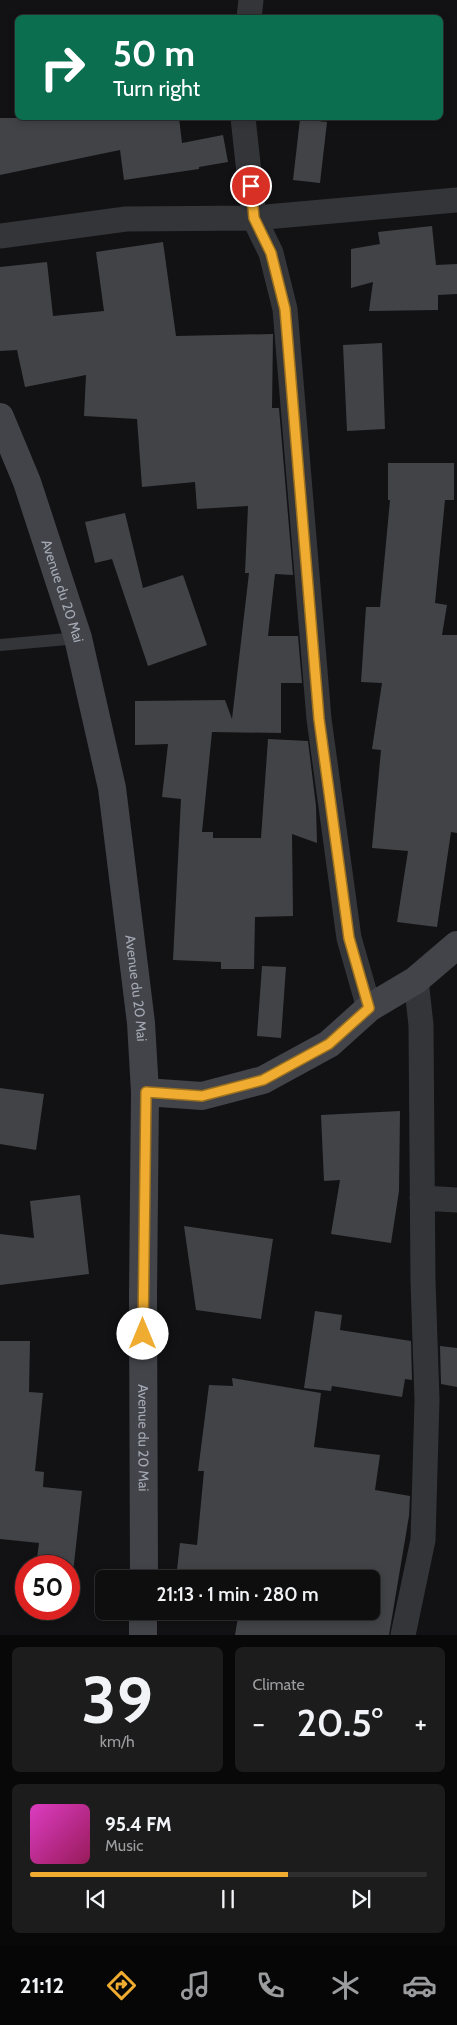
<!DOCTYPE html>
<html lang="en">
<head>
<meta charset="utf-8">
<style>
	:root { --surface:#0e0e0f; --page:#1c1c1d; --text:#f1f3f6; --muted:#9b9c9e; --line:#2e2e2f; --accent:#efac30 }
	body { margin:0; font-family:Cabin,sans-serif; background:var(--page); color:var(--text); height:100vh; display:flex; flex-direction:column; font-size:19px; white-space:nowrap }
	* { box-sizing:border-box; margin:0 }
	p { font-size:16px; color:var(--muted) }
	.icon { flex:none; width:28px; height:28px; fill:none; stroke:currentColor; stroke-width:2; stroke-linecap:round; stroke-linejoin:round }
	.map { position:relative; height:1635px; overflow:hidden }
	.drawer { display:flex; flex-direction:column; gap:12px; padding:12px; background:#080808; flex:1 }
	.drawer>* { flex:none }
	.top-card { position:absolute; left:15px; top:15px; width:428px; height:105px; border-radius:8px; box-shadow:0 2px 8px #0003,0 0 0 1px var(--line); background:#0b6e4f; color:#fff; overflow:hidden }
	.speed { position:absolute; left:15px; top:1555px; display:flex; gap:10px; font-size:25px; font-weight:700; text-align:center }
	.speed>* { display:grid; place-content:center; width:65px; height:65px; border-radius:50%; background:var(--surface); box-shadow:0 2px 8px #0003,0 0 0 1px var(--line); line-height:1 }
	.speed .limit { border:8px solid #d22; background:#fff; color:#111 }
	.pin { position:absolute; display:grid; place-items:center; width:42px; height:42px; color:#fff; margin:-21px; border:2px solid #fff; border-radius:50%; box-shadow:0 1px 5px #0007 }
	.me { position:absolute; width:55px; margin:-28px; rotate:0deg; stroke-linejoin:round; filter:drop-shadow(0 0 4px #0008) }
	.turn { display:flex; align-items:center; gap:18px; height:105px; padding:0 15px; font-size:22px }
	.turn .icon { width:65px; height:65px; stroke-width:2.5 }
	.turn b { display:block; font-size:35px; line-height:42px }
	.big { font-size:38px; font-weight:600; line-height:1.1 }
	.drawer .tile { flex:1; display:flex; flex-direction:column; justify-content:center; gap:8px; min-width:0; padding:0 18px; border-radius:8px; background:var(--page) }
	.drawer .dial { align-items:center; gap:0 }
	.dial b { font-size:65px; line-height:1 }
	.song { display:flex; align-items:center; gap:15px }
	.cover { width:60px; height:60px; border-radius:8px; background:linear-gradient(135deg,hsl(310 70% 55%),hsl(330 70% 35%)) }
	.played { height:5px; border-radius:2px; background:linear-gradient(90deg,var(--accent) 65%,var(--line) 65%) }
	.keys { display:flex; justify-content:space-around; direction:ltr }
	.heat { display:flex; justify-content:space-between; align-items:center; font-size:28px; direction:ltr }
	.drawer .tiles { flex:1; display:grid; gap:12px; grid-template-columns:1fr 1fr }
	.tile:last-child { grid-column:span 2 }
	.trip { position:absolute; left:95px; top:1570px; width:285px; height:50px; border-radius:8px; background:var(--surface); box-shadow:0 2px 8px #0003,0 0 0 1px var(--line); font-weight:600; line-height:50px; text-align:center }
	.tab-bar { display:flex; height:80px; justify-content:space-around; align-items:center; background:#060606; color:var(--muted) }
	.tab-bar .icon { width:35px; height:35px }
	.tab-bar .current { color:var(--accent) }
	.tab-bar b { font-size:22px; color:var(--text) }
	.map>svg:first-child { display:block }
	.building { fill:#414347 }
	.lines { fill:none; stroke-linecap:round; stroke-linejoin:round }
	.lane { stroke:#343539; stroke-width:12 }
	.street { stroke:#343539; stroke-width:25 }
	.secondary { stroke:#424449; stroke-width:28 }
	.route-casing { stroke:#9b701f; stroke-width:12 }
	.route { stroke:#efac30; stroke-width:9 }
	.labels { text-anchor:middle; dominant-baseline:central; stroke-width:4.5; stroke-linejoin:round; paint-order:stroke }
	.street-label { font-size:14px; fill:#a4a9b4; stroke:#0e0e0f }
</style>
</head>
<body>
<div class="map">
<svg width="457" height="1635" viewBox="0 0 457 1635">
	<rect width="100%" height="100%" fill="#121214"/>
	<!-- building -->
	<path class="building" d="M0,118H179L182,143L223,135L228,162L199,167V169L124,180L120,150L0,175Z
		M300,119L327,122L320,183L293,180Z
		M432,226L436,265L457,264V294L438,295V310L369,311L373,282L351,288V249L380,244L378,232Z
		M163,242L176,336L273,334L272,408H279L293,575L275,574L268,636H298L302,683H281V733L212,732L202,832H213V838H261L268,739L308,741L316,806L317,843L292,834L293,916L255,917L254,969H221V962L173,960L181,799L162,797L168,744L135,745V701L225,700L232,719L249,573H245L248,506L197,509L195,482L142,487L137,419L84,416L86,375L25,387L17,350L0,351V267L47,262L53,316L104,311L96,252Z
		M382,343L385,429L347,431L343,345Z
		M388,463H454V500H445L435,603L447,605L442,635H457V833L451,832L437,927L397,922L408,851L372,848L381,750L372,749L382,683L361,682L366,607H380L390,500H388Z
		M125,513L143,588L183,575L207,645L148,666L112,559L95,563L85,522Z
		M262,966L286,967L281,1038L257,1036Z
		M0,1088L44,1094L36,1150L0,1144Z
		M400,1111L399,1191L391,1243L331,1234L340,1180L324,1181L321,1115Z
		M80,1195L89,1274L0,1285V1234L34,1238L30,1201Z
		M184,1226L273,1239L261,1319L196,1310Z
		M315,1311L342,1315L340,1330L411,1341L412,1380L405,1379L402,1397L332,1386L331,1391L304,1388Z
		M0,1341H30L29,1392L43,1393L35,1471L44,1472L43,1487L82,1491L69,1609V1566H36L39,1543L0,1539Z
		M440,1346L457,1348V1387L441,1384Z
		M232,1378L321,1393L314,1447L380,1455L375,1490L410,1496L409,1516L389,1635H235L239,1611H371V1579H176L180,1543L197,1545L204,1471H198L209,1385L233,1386Z"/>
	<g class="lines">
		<!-- lane -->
		<path class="lane" d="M0,645L78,638"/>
		<!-- street -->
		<path class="street" d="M249,18L251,0
			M243,118L254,218L271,253L285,309L319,719L349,938L369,1008
			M0,236L126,219L254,218L457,200
			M422,1198L457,1200
			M403,1635L423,1540L427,1400L423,1281L421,1025L416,980"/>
		<!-- secondary -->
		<g class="secondary">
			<path id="s1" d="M0,417L27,482L78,638L112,788L141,1023L145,1092L143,1296L144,1579"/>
			<path d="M145,1092L202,1096L263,1080L329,1044L369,1008L416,980L457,945"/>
			<path d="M143,1635V1611"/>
		</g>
	</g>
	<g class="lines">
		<!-- route casing -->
		<g class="route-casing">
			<path id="route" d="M143,1334L146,1092L202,1096L263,1080L329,1044L369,1008L349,938L319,719L285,309L271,253L254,218L251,186"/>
		</g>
		<!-- route -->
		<use href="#route" class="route"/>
	</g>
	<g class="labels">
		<!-- street labels -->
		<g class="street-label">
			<text stroke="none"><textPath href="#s1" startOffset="185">Avenue du 20 Mai</textPath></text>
			<text stroke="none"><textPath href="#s1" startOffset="590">Avenue du 20 Mai</textPath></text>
			<text stroke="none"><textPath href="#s1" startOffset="1040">Avenue du 20 Mai</textPath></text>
		</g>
	</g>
</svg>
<div class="speed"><div class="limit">50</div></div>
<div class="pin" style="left:251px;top:186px;background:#d93025"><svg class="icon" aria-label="arrive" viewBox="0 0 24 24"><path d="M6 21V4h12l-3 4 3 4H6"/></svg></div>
<svg class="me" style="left:143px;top:1334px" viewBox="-20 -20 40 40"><circle r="19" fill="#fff"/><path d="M0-13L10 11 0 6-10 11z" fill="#efac30"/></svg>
<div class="trip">21:13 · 1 min · 280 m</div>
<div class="top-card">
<div class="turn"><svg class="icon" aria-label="right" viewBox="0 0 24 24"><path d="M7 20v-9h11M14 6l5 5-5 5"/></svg><div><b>50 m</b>Turn right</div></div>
</div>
</div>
<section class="drawer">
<div class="tiles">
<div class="tile dial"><b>39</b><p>km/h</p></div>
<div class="tile"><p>Climate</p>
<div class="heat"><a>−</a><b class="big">20.5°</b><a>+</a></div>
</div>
<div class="tile">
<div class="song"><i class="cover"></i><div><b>95.4 FM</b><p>Music</p></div></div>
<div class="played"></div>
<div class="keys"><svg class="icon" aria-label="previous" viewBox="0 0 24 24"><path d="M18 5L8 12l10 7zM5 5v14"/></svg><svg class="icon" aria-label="pause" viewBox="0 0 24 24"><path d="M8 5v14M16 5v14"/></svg><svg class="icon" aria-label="next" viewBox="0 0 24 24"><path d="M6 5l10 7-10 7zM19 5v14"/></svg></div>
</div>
</div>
</section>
<nav class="tab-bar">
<b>21:12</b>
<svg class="icon current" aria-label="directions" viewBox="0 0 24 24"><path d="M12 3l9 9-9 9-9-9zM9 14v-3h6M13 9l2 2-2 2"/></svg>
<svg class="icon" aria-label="music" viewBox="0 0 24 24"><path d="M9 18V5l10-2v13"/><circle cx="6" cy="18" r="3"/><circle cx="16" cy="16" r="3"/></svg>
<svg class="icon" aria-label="phone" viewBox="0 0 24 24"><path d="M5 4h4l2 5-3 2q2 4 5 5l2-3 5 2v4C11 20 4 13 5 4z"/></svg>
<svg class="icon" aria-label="climate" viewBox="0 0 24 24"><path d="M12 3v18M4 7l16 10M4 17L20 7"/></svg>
<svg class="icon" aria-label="car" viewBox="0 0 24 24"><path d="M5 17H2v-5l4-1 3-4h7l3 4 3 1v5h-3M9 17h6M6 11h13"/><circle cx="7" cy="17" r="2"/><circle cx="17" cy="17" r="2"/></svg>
</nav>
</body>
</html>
